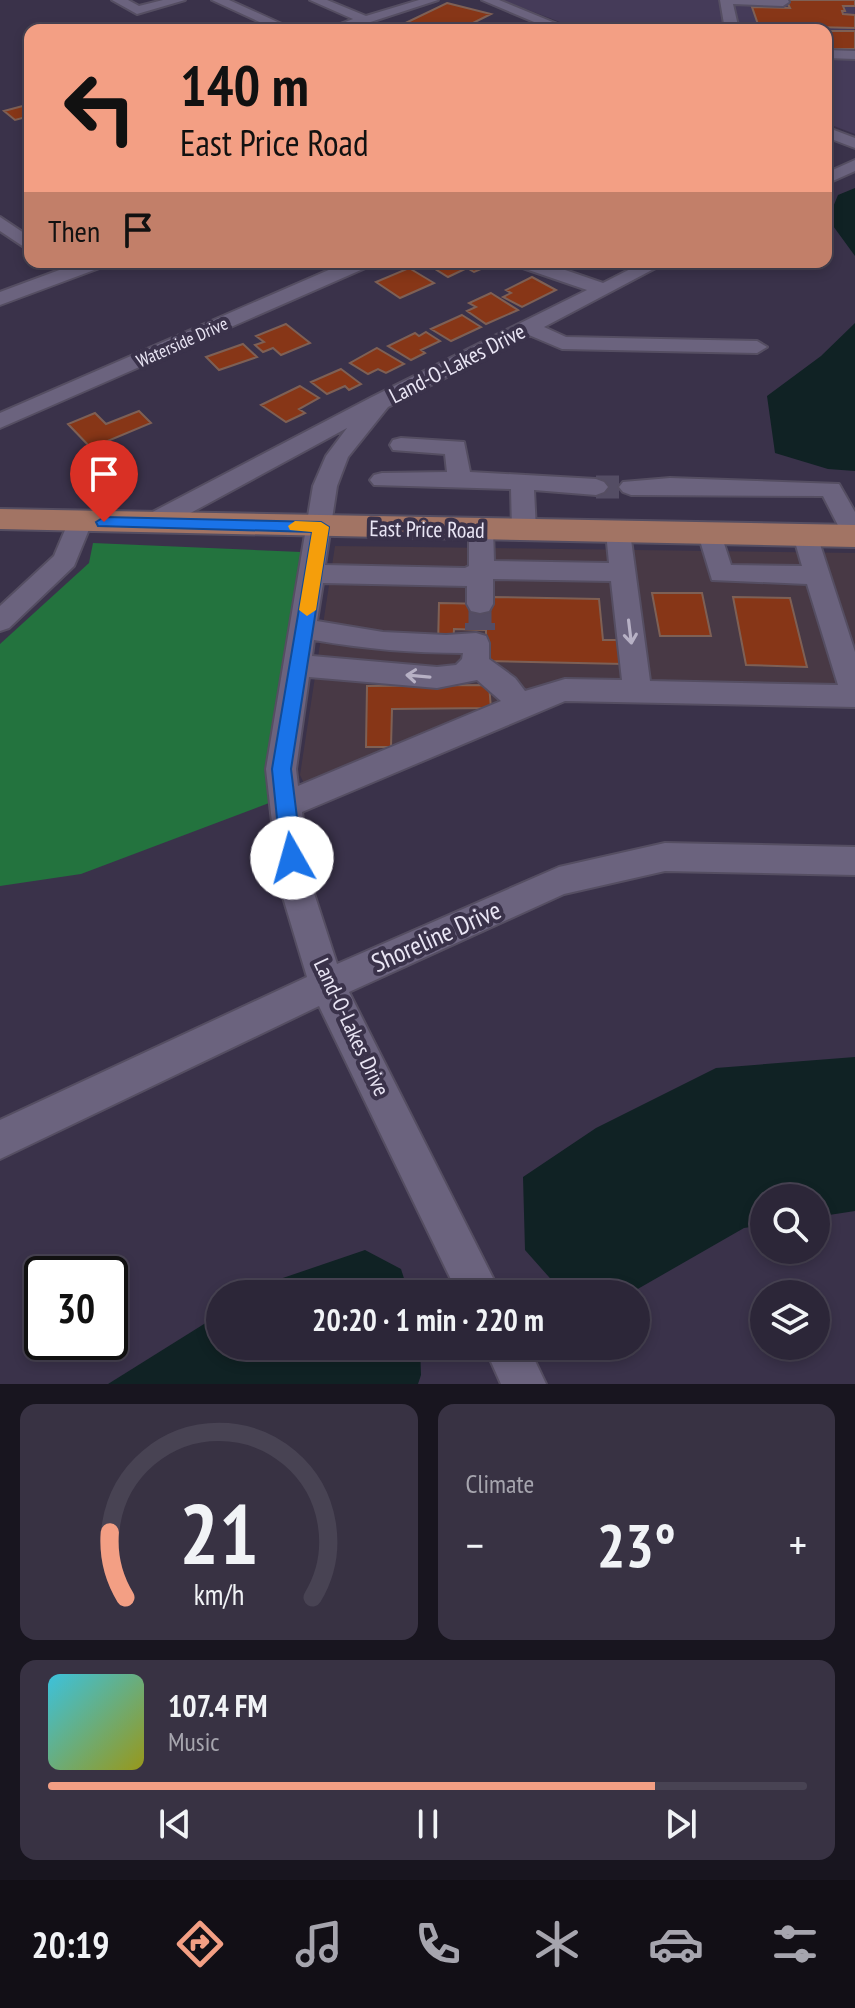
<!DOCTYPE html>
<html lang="en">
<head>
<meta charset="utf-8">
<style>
	:root { --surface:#2c2638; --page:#383243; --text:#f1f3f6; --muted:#a6a5ae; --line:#484353; --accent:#f39f84 }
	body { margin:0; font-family:"PT Sans Narrow",sans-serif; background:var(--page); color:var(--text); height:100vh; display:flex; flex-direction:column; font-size:30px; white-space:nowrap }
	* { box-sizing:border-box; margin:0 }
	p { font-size:26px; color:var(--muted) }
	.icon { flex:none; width:44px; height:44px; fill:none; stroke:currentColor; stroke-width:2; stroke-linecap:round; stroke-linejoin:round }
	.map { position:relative; height:1384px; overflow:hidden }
	.panel { display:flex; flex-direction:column; gap:20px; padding:20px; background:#18151f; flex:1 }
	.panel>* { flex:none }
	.guide { position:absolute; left:24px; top:24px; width:808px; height:244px; border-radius:16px; box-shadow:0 4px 12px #0003,0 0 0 2px var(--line); background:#f39f84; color:#111; overflow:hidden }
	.tools { position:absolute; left:750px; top:1184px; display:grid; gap:16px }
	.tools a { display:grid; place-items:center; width:80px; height:80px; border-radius:50%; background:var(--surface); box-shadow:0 4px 12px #0003,0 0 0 2px var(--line); font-size:40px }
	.speed { position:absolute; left:24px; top:1256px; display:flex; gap:16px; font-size:40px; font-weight:700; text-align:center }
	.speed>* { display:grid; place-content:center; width:104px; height:104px; border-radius:50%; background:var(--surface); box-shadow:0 4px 12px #0003,0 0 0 2px var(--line); line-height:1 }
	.speed .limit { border:4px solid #111; border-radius:12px; background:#fff; color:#111 }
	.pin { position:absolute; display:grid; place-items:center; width:68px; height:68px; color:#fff; margin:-82px -34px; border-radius:50% 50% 50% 0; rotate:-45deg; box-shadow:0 0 8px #0007 }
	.pin .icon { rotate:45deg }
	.me { position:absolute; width:88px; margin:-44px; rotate:353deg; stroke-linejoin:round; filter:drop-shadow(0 0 6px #0008) }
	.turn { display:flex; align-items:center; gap:28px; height:168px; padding:0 24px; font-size:36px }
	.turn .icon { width:104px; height:104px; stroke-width:2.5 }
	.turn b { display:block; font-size:56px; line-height:68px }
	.then { display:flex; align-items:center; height:76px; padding:0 24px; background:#0003; gap:16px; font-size:30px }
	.big { font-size:60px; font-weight:700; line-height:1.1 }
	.panel .tile { flex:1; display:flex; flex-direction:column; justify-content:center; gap:12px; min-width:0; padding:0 28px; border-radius:16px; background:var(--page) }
	.panel .dial { align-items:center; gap:0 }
	.dial svg { height:208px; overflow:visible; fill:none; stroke:var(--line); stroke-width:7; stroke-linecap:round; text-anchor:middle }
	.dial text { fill:var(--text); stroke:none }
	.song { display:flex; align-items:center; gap:24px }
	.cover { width:96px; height:96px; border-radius:12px; background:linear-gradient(135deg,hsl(190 70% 55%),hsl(60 70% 35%)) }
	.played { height:8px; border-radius:4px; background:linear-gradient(90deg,var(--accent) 80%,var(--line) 80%) }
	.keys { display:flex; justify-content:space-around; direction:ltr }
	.heat { display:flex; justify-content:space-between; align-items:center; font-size:44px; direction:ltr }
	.panel .tiles { flex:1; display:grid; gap:20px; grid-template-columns:1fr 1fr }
	.tile:last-child { grid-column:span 2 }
	.trip { position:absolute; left:206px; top:1280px; width:444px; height:80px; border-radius:40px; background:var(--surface); box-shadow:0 4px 12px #0003,0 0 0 2px var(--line); font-weight:700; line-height:80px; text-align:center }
	.dock { display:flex; height:128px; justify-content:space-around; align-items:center; background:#120f16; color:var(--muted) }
	.dock .icon { width:56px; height:56px }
	.dock .on { color:var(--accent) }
	.dock b { font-size:36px; color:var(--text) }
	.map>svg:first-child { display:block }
	.commercial { fill:#483945 }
	.built { fill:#453b59 }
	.green { fill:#23733e }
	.water { fill:#102224 }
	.building { fill:#873617; stroke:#7e6055; stroke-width:2 }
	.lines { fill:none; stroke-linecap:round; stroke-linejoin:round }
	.minor-tunnel-far1 { stroke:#544d64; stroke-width:23; stroke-dasharray:23 12; stroke-linecap:butt }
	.minor-tunnel { stroke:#544d64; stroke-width:30; stroke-dasharray:30 15; stroke-linecap:butt }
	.minor-casing { stroke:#554e62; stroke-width:4 }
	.major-casing { stroke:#554e62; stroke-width:4 }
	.minor { fill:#6b637e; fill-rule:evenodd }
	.major { fill:#a27464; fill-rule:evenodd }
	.oneway { stroke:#b7b1c5 }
	.route { fill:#1a73e8; stroke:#114b97; stroke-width:2 }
	.slow { fill:#f59e0b }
	.labels { text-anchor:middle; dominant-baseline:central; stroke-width:8; stroke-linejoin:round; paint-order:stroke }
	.far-street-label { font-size:18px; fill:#e9e5f4; stroke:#3a324a }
	.street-label { font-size:22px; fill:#e9e5f4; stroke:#3a324a }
	.near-street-label { font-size:26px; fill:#e9e5f4; stroke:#3a324a }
</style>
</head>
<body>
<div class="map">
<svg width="855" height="1384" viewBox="0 0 855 1384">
	<rect width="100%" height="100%" fill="#3a324a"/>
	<!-- commercial -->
	<path class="commercial" d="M335,546L855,553V704L553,695L311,798L300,775Z"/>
	<!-- built -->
	<path class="built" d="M502,0H855V134L826,123V30H581Z"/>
	<!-- green -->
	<path class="green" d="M93,543L301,552L269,803L81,874L0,886V644L89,563Z"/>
	<!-- water -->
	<path class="water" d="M855,188V256L828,219L838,195Z
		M855,323V471L828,469L775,453L767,396L821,356Z
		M855,1057V1211L816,1217V1198H764V1225L744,1228L629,1294H564L525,1250L523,1177L596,1128L716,1068Z
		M365,1250L401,1269L409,1294H253L274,1281Z
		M220,1314V1346H420L421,1375L418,1384H108Z"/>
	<!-- building -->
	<path class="building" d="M786,0H855V6H843L845,11H842L843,14L855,15V28L776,26L777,30H760L752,7L790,8Z
		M447,3L491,14L459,30H391Z
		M826,31H855V49H826Z
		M30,104V116L15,120L4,111Z
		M424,262H485L491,265L474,272L467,268L448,277Z
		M409,268L434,283L400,298L376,282Z
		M532,277L556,290L522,307L503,297L511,293L506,290Z
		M491,293L518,310L486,324L467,311L476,307L469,303Z
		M462,315L481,327L451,341L431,329Z
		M286,324L310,343L281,355L273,348L263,352L255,345L264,342L256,336Z
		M426,332L440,341L421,350L425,353L411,360L388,346L415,333L419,336Z
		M243,344L257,357L219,370L206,357Z
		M377,348L404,364L386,373L378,369L368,374L350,363Z
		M341,369L361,384L349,390L345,386L327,394L311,382Z
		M300,386L319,398L299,409L305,413L286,422L261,405Z
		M139,411L151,423L91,448L68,424L95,413L106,424Z
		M652,593H702L711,636H660Z
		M490,597L599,599L603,640H621L624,664L486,661V630L454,629L453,646H438L439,603L490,604Z
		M733,597L790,598L807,667L746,665Z
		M489,685L491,708L392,709L391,747H366L367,686Z"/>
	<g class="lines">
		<!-- minor-tunnel-far1 -->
		<path class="minor-tunnel-far1" d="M596,487H631
			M480,604V625"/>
		<!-- minor-tunnel -->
		<path class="minor-tunnel" d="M480,623V630"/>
		<!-- minor casing -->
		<g class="minor-casing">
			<path id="minor" d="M112,0H128L139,6L163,0H185L137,14Z
				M212,0H229L295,30H277Z
				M310,0H327L366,16L419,0H438L346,30H325L353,19Z
				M482,0H499L572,30H553Z
				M720,0H788L789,2L783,6L733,4L739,30H725Z
				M826,50L855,51V59L826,58Z
				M826,127L855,138V148L826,137Z
				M855,160V171L826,184V173Z
				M0,217L30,237V251L0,231Z
				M81,262H107L105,266L0,305V292Z
				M347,262H372L370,266L0,428V413Z
				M515,262H542L603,283L644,262H667L544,327L566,337L757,341L767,347L757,353L562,349L529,335L388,407L348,457L337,486L325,565L465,568L469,566V529L472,523H490L493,529L494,561L609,563L606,532L609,526H627L630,532L650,681L838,685L807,584L712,580L698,534L701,528L710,526L719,528L731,565L802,566L793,535L796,529L805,527L814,529L817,535L855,652V707L565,701L302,812L311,884L337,964L559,867L665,843L855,847V875L665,871L564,894L349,992L501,1294H458L319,1006L0,1159V1120L307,977L279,884L266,769L313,486L326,456L347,428L161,529H143L140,523L143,517L372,397L587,290L517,266ZM493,579L611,581L622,680L565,679L525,691L515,678L489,659V643L486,636L476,633L446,635L383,632L317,621L323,583L467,586V604L471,611L480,613L489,611L493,604ZM314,640C365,649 412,653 463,653L462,659L456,665L437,667L312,656ZM309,677L437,688L477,680L501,701L298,786L296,769Z
				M401,438L464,442L470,472L596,479L604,482L608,487L604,492L596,495L534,490L536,530L533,536H515L512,530L511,489L374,485L370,480L374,475L382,473L447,472L445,454L393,450L390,445L393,440Z
				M670,478L839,484L855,512V543L846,541L823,496L631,495L623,492L619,487L623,482Z
				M80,514L89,516L92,522L74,566L9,628L0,631V606L54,556L71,516Z
				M484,1346H528L546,1384H501Z"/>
		</g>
		<!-- major casing -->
		<g class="major-casing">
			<path id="major" d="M0,509L855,525V547L0,529Z"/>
		</g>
		<!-- minor -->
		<use href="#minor" class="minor"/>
		<!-- major -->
		<use href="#major" class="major"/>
	</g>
	<!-- one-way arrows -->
	<defs><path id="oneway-shaft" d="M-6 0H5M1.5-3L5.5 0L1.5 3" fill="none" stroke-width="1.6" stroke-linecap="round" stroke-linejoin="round" transform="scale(2)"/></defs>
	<g class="oneway">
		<use href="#oneway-shaft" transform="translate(630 632) rotate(83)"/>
		<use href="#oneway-shaft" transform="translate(418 676) rotate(-175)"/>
	</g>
	<!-- route -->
	<path class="route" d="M104,517L321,522L329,527L291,769L302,858L299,864L292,867L284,864L281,858L272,769L312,532L98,526L96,522Z"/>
	<!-- slow -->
	<path class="slow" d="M295,521L321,522L329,527L316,610L307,616L299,610L312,532L290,530L288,526Z"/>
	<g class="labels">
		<!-- far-street labels -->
		<g class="far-street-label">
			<text transform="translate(182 342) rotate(-24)">Waterside Drive</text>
		</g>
		<!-- street labels -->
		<g class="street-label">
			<text transform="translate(457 363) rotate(-27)">Land-O-Lakes Drive</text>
			<text transform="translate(427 529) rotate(1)">East Price Road</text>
			<text transform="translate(352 1027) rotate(65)">Land-O-Lakes Drive</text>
		</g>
		<!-- near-street labels -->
		<g class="near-street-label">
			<text transform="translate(436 936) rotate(-24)">Shoreline Drive</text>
		</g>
	</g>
</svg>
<div class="tools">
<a><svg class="icon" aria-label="search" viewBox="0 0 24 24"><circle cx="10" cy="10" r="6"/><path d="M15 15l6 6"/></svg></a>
<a><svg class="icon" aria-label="layers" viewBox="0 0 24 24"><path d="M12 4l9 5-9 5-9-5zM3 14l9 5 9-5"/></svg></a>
</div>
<div class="speed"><div class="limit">30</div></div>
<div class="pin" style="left:104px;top:522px;background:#d93025"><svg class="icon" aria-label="arrive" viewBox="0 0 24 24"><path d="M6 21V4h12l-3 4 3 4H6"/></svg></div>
<svg class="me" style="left:292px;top:858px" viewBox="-20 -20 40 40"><circle r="19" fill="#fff"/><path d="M0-13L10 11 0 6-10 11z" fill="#1a73e8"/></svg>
<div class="trip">20:20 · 1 min · 220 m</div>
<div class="guide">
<div class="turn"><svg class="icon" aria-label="left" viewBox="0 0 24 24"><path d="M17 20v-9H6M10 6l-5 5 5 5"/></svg><div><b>140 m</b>East Price Road</div></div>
<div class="then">Then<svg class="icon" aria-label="arrive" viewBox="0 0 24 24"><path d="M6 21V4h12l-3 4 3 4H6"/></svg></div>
</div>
</div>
<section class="panel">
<div class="tiles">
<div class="tile dial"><svg viewBox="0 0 100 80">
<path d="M14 69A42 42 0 1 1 86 69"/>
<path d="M14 69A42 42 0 0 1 8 44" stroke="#f39f84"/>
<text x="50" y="56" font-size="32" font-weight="700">21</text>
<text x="50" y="72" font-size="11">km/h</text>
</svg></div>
<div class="tile"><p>Climate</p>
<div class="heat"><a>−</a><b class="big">23°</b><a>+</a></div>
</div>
<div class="tile">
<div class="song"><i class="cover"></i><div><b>107.4 FM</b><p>Music</p></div></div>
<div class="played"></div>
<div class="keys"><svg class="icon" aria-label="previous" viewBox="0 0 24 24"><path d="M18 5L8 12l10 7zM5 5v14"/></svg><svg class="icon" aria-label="pause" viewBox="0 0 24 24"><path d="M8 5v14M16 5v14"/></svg><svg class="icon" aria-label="next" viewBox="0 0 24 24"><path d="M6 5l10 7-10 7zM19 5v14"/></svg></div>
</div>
</div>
</section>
<nav class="dock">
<b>20:19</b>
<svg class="icon on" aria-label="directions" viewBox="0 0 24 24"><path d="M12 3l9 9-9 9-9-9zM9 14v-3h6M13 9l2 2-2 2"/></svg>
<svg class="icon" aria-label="music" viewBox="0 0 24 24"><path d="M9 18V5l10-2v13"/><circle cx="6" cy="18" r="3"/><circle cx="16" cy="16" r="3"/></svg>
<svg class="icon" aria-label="phone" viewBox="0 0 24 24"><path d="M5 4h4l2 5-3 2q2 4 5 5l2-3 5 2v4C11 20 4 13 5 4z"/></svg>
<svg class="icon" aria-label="climate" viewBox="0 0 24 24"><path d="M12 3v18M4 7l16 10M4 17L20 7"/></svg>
<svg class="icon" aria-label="car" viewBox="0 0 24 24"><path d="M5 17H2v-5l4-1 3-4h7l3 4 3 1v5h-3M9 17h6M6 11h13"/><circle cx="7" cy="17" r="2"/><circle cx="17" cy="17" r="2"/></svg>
<svg class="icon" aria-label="filters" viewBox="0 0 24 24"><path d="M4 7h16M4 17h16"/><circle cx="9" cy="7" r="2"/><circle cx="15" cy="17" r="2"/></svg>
</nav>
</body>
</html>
